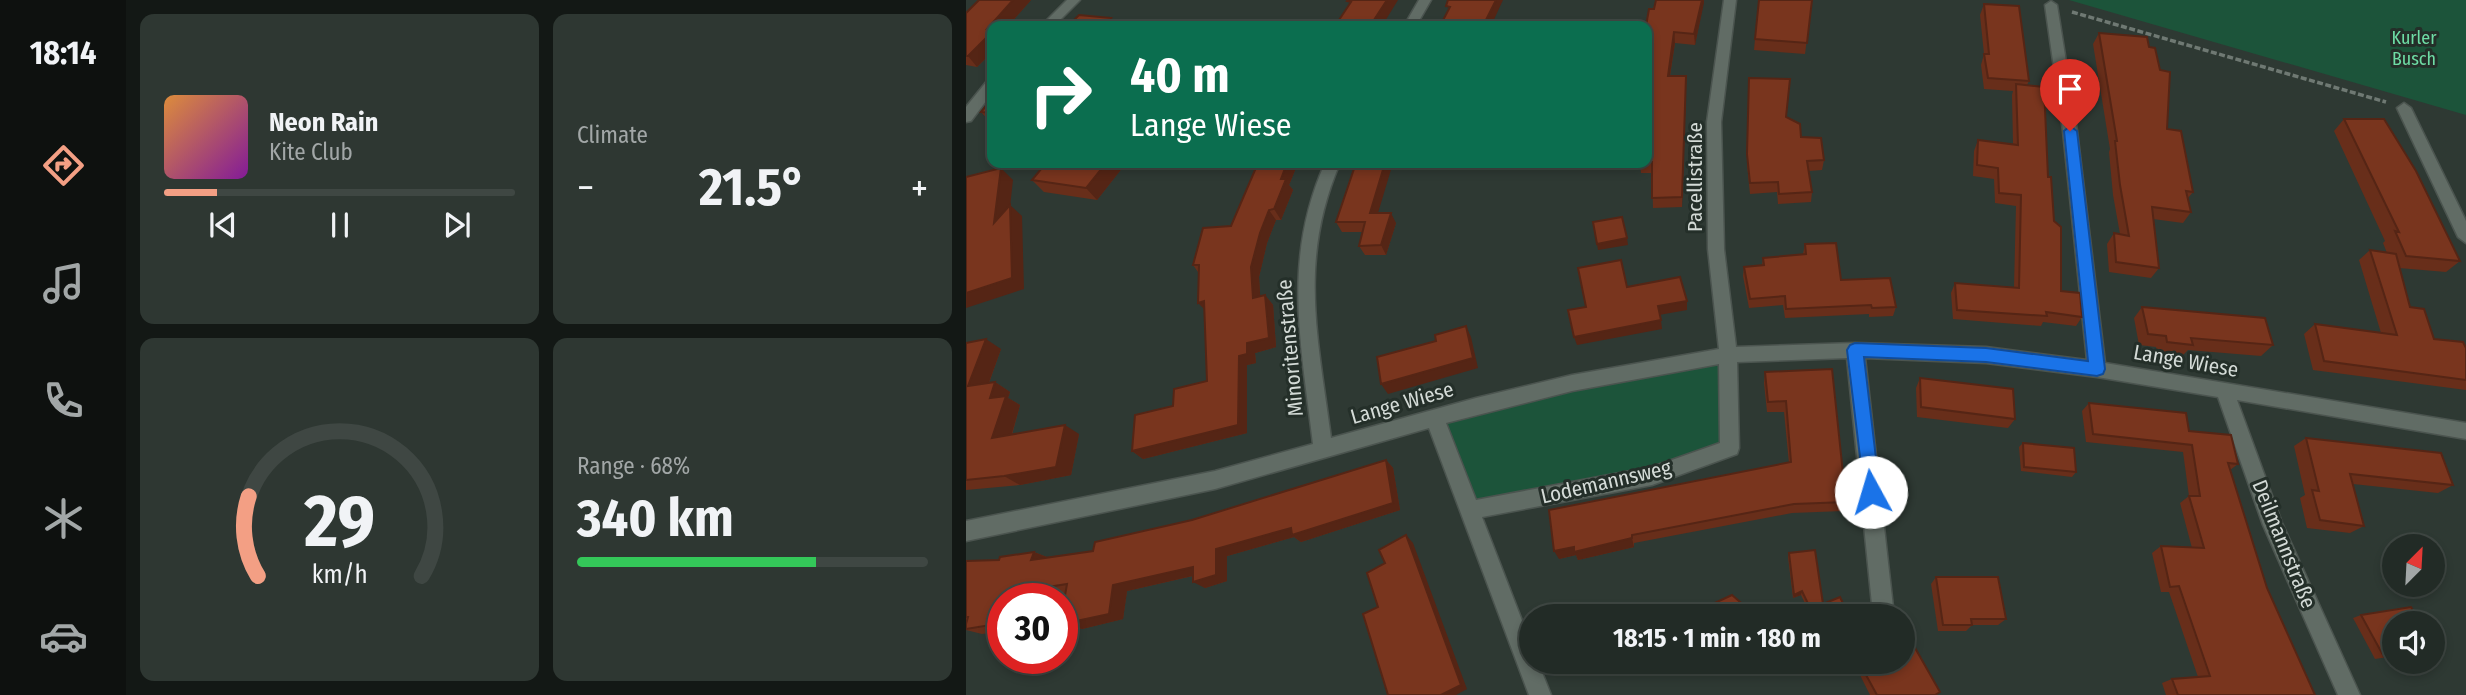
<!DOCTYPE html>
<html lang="en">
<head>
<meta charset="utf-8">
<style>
	:root { --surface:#222b26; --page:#2e3732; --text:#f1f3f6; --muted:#a2a7a7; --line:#3f4743; --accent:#f39f84 }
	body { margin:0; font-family:"Fira Sans Condensed",sans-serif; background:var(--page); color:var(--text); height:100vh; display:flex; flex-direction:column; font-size:26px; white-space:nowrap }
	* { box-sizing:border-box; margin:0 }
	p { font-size:23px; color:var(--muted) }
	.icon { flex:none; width:38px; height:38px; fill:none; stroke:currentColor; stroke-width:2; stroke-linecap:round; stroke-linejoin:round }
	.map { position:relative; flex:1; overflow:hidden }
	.side { display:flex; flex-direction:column; gap:14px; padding:14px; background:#131815; width:840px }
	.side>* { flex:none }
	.top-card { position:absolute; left:21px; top:21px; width:665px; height:147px; border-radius:14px; box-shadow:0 4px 10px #0003,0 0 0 2px var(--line); background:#0b6e4f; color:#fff; overflow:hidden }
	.needle { width:46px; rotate:24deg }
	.fabs { position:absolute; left:1416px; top:534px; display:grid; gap:14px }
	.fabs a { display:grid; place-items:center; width:63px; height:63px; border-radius:50%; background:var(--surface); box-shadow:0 4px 10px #0003,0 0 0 2px var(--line); font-size:35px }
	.speed { position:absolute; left:21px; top:583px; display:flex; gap:14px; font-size:35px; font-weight:700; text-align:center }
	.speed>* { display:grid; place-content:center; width:91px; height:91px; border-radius:50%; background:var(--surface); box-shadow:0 4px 10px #0003,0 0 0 2px var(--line); line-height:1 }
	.speed .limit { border:10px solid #d22; background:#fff; color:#111 }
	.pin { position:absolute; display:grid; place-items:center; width:60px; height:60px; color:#fff; margin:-72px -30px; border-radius:50% 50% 50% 0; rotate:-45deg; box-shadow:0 0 7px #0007 }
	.pin .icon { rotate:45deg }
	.me { position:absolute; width:77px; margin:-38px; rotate:354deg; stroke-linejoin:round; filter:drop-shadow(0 0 5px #0008) }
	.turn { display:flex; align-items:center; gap:24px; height:147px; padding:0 28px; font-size:32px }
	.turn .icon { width:91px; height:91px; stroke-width:2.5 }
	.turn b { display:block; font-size:49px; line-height:60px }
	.big { font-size:52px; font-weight:700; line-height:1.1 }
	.side .tile { flex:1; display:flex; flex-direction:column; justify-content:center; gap:10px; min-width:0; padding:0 24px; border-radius:14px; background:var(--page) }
	.side .dial { align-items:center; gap:0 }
	.dial svg { height:182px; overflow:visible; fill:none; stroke:var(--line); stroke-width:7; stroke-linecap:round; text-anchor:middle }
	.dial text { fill:var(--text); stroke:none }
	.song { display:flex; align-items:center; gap:21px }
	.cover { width:84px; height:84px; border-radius:10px; background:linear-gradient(135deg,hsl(30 70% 55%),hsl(290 70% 35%)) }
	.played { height:7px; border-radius:4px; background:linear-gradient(90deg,var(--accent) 15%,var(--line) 15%) }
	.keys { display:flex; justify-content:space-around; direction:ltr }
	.heat { display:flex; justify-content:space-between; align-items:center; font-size:38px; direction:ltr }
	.charge { height:10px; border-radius:5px; background:linear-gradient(90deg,#34c759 68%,var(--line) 0) }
	.side .tiles { flex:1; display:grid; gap:14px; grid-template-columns:repeat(2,1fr) }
	.trip { position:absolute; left:553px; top:604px; width:396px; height:70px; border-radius:35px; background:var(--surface); box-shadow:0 4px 10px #0003,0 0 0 2px var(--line); font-weight:700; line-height:70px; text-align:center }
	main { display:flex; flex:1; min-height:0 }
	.dock { display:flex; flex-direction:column; width:126px; justify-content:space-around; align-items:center; background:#0e110f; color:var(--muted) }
	.dock .icon { width:49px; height:49px }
	.dock .on { color:var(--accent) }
	.dock b { font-size:32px; color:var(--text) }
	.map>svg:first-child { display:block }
	.green { fill:#1c543a }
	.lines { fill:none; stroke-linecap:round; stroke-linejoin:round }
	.minor-casing { stroke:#4b544f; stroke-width:3 }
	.secondary-casing { stroke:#4b544f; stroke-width:3 }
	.path { stroke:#6f7973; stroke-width:3.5; stroke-dasharray:6 2.5; stroke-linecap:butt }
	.minor { fill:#616c65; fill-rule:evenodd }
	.secondary { fill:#616c65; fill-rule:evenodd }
	.wall { fill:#682e1a }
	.shaded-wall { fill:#552515 }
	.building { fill:#79351e; stroke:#552515; stroke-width:2 }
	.route { fill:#1a73e8; stroke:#114b97; stroke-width:2 }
	.labels { text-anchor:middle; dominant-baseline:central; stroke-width:6; stroke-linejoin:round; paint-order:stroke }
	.far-park-label { font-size:18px; fill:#6edda5; stroke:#242f29 }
	.street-label { font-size:21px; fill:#d4dbd7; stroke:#242f29 }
</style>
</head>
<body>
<main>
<nav class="dock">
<b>18:14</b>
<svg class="icon on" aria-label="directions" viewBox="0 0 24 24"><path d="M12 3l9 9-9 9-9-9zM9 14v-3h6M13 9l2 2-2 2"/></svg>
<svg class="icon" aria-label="music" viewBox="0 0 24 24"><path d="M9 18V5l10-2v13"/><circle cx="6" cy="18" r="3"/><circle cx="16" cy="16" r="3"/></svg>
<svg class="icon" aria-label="phone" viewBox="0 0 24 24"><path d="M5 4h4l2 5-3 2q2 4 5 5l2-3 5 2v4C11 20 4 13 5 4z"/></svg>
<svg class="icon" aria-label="climate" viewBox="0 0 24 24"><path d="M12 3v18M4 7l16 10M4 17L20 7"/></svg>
<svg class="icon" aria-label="car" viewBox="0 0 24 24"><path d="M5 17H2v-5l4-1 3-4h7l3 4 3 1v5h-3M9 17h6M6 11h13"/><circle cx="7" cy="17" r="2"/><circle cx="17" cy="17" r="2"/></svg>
</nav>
<section class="side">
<div class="tiles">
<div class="tile">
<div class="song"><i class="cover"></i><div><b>Neon Rain</b><p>Kite Club</p></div></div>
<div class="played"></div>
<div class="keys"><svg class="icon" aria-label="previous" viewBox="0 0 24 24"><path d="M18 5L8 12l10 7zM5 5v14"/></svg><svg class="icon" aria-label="pause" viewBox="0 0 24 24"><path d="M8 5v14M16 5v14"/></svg><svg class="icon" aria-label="next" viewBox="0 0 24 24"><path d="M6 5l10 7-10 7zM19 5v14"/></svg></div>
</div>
<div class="tile"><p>Climate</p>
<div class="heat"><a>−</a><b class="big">21.5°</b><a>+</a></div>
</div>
<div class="tile dial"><svg viewBox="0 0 100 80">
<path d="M14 69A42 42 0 1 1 86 69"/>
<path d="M14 69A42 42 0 0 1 10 34" stroke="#f39f84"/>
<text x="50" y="56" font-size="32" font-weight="700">29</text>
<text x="50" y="72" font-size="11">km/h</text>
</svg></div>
<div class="tile"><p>Range · 68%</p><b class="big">340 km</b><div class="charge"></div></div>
</div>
</section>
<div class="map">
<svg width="1500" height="695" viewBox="0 0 1500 695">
	<rect width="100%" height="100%" fill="#2e3933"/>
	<!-- green -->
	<path class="green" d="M1103,0H1500V115Z
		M761,355L763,448L686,475L505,510L469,418Z"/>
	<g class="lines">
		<!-- minor casing -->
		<g class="minor-casing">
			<path id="minor" d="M453,0H465L450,26H438Z
				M758,0H770L755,122L758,249L770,347L889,343L1020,347L1121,360L1097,131L1079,5L1085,1L1091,5L1111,131L1139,363L1500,423V439L1271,400L1316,523L1394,695H1372L1297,525L1252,397L1131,377L1020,363L899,358L928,616L907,614L881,358L771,362L773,448L771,454L686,485L516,517L565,644V662H572L585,695H563L463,428L249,489L0,541V521L249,471L347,444C335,343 316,259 359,163H374C332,260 352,338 365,438L510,398L606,375L753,349L742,249L741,122ZM753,364L754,443L686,467L510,500L480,423L606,391Z
				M1438,103L1445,108L1500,221V243L1492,237L1431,108Z"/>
		</g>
		<!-- secondary casing -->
		<g class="secondary-casing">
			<path id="secondary" d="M101,0H114L88,26H75Z
				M26,79V93L5,121L0,122V107L21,81Z"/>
		</g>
		<!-- path -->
		<path class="path" d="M1106,12L1420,102"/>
		<!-- minor -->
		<use href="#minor" class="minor"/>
		<!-- secondary -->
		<use href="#secondary" class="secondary"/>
	</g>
	<!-- wall -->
	<path class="wall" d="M13,0H65L42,26H26V52L11,67L0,65V13Z
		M690,0H738L729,45L709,43L704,76L720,87L716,207L687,208L686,173H675L674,163H681V26Z
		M846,0L839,54L788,50L789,39Z
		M1018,4L1063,81L1061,85L1082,177L1095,291L1116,317L1110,326L1077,322L1075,326L987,319L985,293L989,283L1048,287L1050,206L1029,203L1028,179L1007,176L1008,151L1012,140L1047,144L1046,95L1047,91L1018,89L1015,65L1018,54L1014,15Z
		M1133,33L1201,129L1227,192L1222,198L1225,212L1217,223L1187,219L1193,268L1185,278L1143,272L1141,244L1148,233L1154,234L1147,195L1143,152L1144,149L1127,44Z
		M783,78L820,117L835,137L858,160L856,170L843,171L846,192L845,202L812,204L811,192L784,194L781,164Z
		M26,99V122H24L15,112Z
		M1378,119L1494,261L1480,272L1433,268L1444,307L1468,339L1500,348V390L1347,370L1338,334L1349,324L1415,333L1393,260L1404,250L1421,253L1417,243L1419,241L1368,131Z
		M285,163H332L323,185L327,190L315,220H310L301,243L293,277L294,296L299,295L307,305L310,347L289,353L290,363L281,365V433L177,459L166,451L207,406L241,381L238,310L232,272L227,265L265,226L289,169Z
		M157,167L131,200L78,192L66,180Z
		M412,213L430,223L420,255H399L393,246L397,232H376L370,222Z
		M839,244L875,280L930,307L927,316L903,317V314L819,318L817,305L783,308L777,276L778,267L796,265L797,258L837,254Z
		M1176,307L1307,345L1295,356L1222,350L1217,355L1191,353L1190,347L1173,345L1168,318Z
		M0,343L35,349L23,383L29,382L44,392L42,398L54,405L46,435L113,434L105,475L54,485L0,490Z
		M866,369L880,502L877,511L826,513L668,543V547L612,560L610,555L593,559L823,463L818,412H801L798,383L799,372Z
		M954,378L1049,419L1042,428L951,417L950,388Z
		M1123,403L1223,431L1272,464L1264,470L1301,588L1349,695H1200L1196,683L1206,679L1232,677L1203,592H1195L1186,553L1195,546L1226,548L1214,503L1223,496L1217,452L1120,442L1116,411Z
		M1340,438L1487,485L1472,493L1387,484L1398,526L1384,533L1341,528L1334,498L1339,495L1328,446Z
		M1057,443L1110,472L1106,477L1055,471L1053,447Z
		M420,460L427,468L434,510L335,542L328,537L261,556V581L239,588L227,576L161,591L157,619L116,629L101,623L102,616L96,613L99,593L72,597V598H37V631L16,634L0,630V561L33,560L68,552L81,557L127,551Z
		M823,553L857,604L883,616H845L835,595L827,598L822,557Z
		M970,577L1040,619L1032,625H1006L1000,631H972L965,584Z
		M1395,615L1428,623V656L1409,659L1387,618Z
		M894,664L970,695H904L891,669Z"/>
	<!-- shaded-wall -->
	<path class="shaded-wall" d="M47,0H65L42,26H26V52L11,67L2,56L21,29Z
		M421,0H432L416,26H404Z
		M530,0H537L525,26L518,24Z
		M736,0H738V3L729,45L728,34Z
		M145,18L151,26H138Z
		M708,32L709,43L702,87V76Z
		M720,76V87L716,207V197Z
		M140,163H153L157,167L131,200L120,188Z
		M321,163H332L323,185L327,190L315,220L308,209L315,179Z
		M419,163H427L409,223L404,213Z
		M35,168L47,180L41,234L28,223Z
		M44,205L56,216L58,289L0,308V293Z
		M303,210L310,220L301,243L293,277L295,308L287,298L285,267L294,233Z
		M425,213L430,223L420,255L415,245Z
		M661,238L662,245L632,250L631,244Z
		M299,295L307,305L310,347L289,353L290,363L281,365V433L177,459L166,451L273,356L281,343Z
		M238,301L241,312L232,303Z
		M721,301V310L693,315L692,306Z
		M695,320L696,329L611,345L608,337Z
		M500,326L505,337L512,368L422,394L415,384Z
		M20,339L35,349L18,396L2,386Z
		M29,382L44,392L42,398L54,405L42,447L26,438L24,398Z
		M99,425L113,434L105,475L54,485L38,476Z
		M420,460L427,468L434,510L335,542L328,537L261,556V581L239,588L227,582L250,549Z
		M440,535L447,543L501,689L490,695H475Z
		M666,538L668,547L612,560L610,555L593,559L588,551L608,547Z
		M68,552L83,558L65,560Z
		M227,567L239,573L161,591L157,619L116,629L101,623L147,585Z
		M57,591L72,597V598H54Z
		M836,591L835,595L827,598L828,595Z"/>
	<!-- building -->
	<path class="building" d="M13,0H47L21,29L26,30V32L2,56H0V13Z
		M382,0H421L404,26H369L385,2L381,1Z
		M482,0H530L518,24L540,26H474L484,7L480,6Z
		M690,0H736L728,34L708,32L702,76H720L716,197L686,198V162H681V99L682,87H681V26H680L683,9H688Z
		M793,0H846L841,43L789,39Z
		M1018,4L1053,6L1063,81L1022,78L1018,54H1023Z
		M113,15L145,18L138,26H102Z
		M1133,33L1181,37L1183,47L1189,48L1194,70L1204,72L1201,129L1215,131L1227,192L1220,191L1225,212L1186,207L1193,268L1150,262L1148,233L1163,236L1154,185L1149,141H1151Z
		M783,78L824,79L820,117L834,124L835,137L855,138L858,160L841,161L846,192L813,194L812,182L784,183L781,154Z
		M1050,84L1078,87L1082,177H1085L1088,221L1095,227V291L1114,293L1116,317L1080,312L1081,316L991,310L989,283L1053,288L1055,195L1033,193L1032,168L1011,165L1012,140L1052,145Z
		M26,99V113L15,112Z
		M1378,119H1418L1450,171L1494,261L1440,256L1429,231L1433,232Z
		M80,163H140L120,188L66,180Z
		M292,163H321L315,179H320L308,209L303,210L294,233L285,267L287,298L299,295L303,338L281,343V354L273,356L272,425L166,451L169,415L207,406L208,389L241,381L238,301L232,303L233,265H227L237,228L265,226Z
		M390,163H419L404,213H425L415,245L393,246L399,222H370Z
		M35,168L28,223L44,205L46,278L0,293V177Z
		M656,217L661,238L631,244L627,222Z
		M870,243L875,280L924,278L930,307L906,308L905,305L820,309L819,296L784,299L778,267L798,265L797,258L840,254L839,244Z
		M1404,250L1430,254L1444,307L1458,309L1468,339L1497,342L1500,348V380L1358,361L1349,324L1431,335Z
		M655,260L661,287L714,277L721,301L692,306L695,320L608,337L602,310L620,307L612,268Z
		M1176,307L1299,318L1307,345L1225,338L1227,345L1201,342L1200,336L1182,334Z
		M500,326L507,358L415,384L411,357L470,341L469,335Z
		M20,339L2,386L29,382L24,398L40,396L26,438L99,425L90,467L38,476L0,480V343Z
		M866,369L880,502L828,504L666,535V538L608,552V547L588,551L583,510L825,462L820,401L802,402L799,372Z
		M954,378L1047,389L1049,419L955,407Z
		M1123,403L1220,413L1223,431L1265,435L1272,464L1262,463L1301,588L1349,695H1212L1206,679L1244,676L1213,586L1204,587L1195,546L1238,548L1223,496H1234L1226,445L1127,434Z
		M1340,438L1475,453L1487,485L1384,474L1398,526L1354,520L1346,490L1353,491Z
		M1057,443L1108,448L1110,472L1058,467Z
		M420,460L427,503L326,535L325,528L250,549V575L227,582V567L147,585L143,614L101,623L103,612L96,613L101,584L57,591L54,598H37V623L0,629V624L2,617H0V561L33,560L34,557L68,552L65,560L127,551L129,542L226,520Z
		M440,535L495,685L475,695H422L397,614L412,607L401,573L419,563L413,550Z
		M849,550L857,604L874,597L883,616H848L836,591L828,595L823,553Z
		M970,577H1032L1040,619H1005L1006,625H977Z
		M766,595L781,608V616H744L740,607Z
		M1445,607L1454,623H1428V655L1418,657L1395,615Z
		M944,639L974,692L969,695H911L894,664L899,662H936V643Z"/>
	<!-- route -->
	<path class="route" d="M1104,126L1111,131L1139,369L1137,374L1131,376L1020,362L898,357L914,492L911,498L905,500L899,498L881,350L884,345L889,343L1020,348L1122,361L1098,131Z"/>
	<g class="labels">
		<!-- far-park labels -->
		<g class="far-park-label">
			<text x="1448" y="38">Kurler<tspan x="1448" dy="21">Busch</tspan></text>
		</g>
		<!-- street labels -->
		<g class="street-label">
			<text transform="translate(729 177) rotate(-90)">Pacellistraße</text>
			<text transform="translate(324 348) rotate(-95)">Minoritenstraße</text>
			<text transform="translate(1220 361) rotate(10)">Lange Wiese</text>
			<text transform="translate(436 403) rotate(-16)">Lange Wiese</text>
			<text transform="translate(640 482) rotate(-13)">Lodemannsweg</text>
			<text transform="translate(1318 544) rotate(68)">Deilmannstraße</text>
		</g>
	</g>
</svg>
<div class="fabs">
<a><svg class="needle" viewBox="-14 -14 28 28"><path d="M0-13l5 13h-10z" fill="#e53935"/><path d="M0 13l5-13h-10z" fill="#a2a7a7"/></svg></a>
<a><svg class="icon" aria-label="sound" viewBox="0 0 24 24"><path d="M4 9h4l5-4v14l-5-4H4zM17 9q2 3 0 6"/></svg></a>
</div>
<div class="speed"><div class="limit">30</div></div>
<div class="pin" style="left:1104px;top:131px;background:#d93025"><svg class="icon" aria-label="arrive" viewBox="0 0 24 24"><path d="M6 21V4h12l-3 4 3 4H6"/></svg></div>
<svg class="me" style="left:905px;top:492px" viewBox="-20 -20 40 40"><circle r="19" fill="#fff"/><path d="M0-13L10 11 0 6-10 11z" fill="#1a73e8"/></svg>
<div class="trip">18:15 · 1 min · 180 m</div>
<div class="top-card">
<div class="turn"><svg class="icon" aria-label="right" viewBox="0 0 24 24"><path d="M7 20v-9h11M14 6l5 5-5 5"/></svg><div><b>40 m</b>Lange Wiese</div></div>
</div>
</div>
</main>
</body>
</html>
